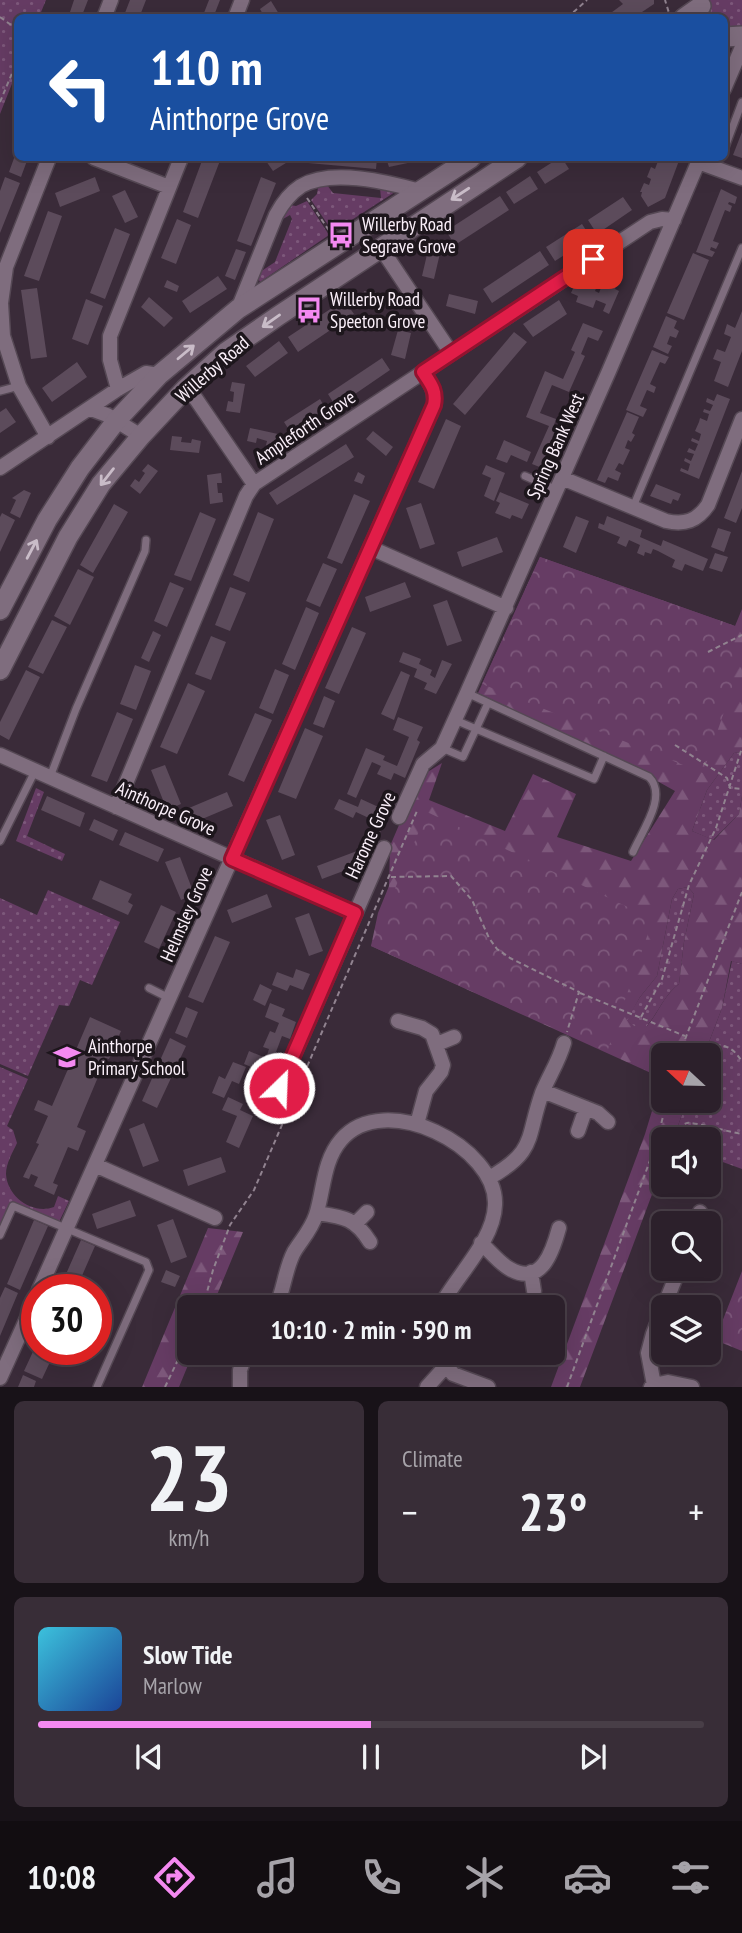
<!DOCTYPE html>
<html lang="en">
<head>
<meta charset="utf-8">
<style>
	:root { --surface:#2c202b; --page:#382d37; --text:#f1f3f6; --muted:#a6a3a9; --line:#483e47; --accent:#f489f1 }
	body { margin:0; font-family:"PT Sans Narrow",sans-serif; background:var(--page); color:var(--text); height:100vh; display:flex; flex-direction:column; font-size:26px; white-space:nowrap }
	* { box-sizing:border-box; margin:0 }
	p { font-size:23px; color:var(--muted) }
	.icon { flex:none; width:38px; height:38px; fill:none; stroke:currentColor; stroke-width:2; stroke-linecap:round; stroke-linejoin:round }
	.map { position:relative; height:1387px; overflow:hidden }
	.side { display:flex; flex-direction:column; gap:14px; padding:14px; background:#181218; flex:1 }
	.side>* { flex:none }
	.top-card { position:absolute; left:14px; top:14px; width:714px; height:147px; border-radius:10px; box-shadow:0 7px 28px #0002,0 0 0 2px var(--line); background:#1a4fa0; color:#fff; overflow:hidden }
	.needle { width:46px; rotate:292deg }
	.fabs { position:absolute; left:651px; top:1043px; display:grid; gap:14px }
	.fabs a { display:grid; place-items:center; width:70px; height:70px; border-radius:10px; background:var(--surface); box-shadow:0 7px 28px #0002,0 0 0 2px var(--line); font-size:35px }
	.speed { position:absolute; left:21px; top:1274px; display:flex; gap:14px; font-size:35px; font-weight:700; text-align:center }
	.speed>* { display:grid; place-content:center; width:91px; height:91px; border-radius:50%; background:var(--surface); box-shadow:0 7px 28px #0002,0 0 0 2px var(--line); line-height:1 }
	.speed .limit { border:10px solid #d22; background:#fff; color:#111 }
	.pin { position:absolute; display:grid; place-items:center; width:60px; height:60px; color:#fff; margin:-30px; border-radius:14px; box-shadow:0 4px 10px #0006 }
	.me { position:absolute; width:77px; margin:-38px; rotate:24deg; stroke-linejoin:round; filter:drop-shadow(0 0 5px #0008) }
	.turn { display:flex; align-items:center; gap:24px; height:147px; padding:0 21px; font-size:32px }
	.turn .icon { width:91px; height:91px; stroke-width:2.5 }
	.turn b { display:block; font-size:49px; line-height:60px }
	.big { font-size:52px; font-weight:600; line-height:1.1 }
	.side .widget { flex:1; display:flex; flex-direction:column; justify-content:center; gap:10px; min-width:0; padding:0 24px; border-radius:10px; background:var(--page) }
	.side .dial { align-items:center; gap:0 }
	.dial b { font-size:91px; line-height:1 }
	.song { display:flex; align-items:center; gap:21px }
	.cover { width:84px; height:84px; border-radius:10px; background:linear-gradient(135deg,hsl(190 70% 55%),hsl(220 70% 35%)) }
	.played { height:7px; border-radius:4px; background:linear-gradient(90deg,var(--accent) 50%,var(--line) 50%) }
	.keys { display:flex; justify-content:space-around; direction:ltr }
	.heat { display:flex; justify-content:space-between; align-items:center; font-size:38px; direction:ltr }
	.side .tiles { flex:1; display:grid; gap:14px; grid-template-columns:1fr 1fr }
	.widget:last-child { grid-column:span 2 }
	.trip { position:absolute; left:177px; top:1295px; width:388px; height:70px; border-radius:10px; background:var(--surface); box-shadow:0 7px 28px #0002,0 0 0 2px var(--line); font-weight:600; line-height:70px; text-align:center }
	.menu { display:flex; height:112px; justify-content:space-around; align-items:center; background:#120d11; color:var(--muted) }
	.menu .icon { width:49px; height:49px }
	.menu .active { color:var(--accent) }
	.menu b { font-size:32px; color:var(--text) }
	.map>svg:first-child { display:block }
	.grass { fill:url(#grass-dots) }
	.forest { fill:url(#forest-firs); fill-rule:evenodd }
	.park { fill:url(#park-crowns) }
	.building { fill:#5c4b5b }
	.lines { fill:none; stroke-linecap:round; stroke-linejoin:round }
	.lane-casing { stroke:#554854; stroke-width:10 }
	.street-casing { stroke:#554854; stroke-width:17 }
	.secondary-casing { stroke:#554854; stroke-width:22 }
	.path { stroke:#918390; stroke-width:2; stroke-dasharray:5 3.5; stroke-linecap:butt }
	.lane { stroke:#7f6d7e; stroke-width:7 }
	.street { stroke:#7f6d7e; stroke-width:14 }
	.secondary { stroke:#7f6d7e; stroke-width:19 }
	.oneway { stroke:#c9bcc8 }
	.route-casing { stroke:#92132f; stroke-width:18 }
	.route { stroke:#e11d48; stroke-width:12 }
	.labels { text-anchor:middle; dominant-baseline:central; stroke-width:7; stroke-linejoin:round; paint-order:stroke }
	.poi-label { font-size:19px; fill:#fbf0fa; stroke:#1d161c; text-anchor:start }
	.street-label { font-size:19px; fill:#fbf0fa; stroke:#1d161c }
</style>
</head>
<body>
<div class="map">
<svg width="742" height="1387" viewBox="0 0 742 1387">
	<defs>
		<pattern id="grass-dots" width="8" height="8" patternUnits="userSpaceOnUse" patternTransform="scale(1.75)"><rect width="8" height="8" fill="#663c64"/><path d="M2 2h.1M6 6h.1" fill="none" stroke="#7d587b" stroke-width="1.8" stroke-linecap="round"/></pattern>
		<pattern id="forest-firs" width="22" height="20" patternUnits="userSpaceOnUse" patternTransform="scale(1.75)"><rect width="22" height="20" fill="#663c64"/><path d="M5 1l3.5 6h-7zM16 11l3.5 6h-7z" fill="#7d587b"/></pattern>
		<pattern id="park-crowns" width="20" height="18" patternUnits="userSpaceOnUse" patternTransform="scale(1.75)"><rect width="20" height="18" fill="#663c64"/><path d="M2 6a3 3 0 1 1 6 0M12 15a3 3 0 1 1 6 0" fill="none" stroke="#7d587b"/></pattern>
	</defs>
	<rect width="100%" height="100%" fill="#3a2b39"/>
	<!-- grass -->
	<path class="grass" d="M0,0H46L39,17L18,18L17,71L0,114Z
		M707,0H742V33L725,29L724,18L712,17Z
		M327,185L333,193L381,198L380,188L395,192L333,232L311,200L317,194L318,188Z
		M307,201L329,235L260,282L258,278L260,272L275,262L292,219L290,215L283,219L290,205L296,206Z
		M742,752V796L739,814L713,840L692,831L707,790L734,753Z
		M36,788L44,792L27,836L65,854L62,861L16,841Z
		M688,887L694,894L684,942L679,984C664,995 659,1012 646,1027H635L626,1020L640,997L657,976L672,899L678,889Z
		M48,890L120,922L92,985L80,980L69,1006L59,1005L28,1076L0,1064V898L37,915Z
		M732,961L742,964V1169L709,1157V1139H673L687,1101H709V1055H704L722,1008Z
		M0,1067L28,1079L7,1126L13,1130L17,1143C13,1152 6,1163 6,1174C7,1197 33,1215 54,1207L58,1196L69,1201L59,1222L11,1202L0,1227Z"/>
	<!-- forest -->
	<path class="forest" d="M540,557L735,626L742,609V752L734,753L707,790L692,831L714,840L739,814L742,796V964L731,961L722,1008L704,1055H663V1101H687L673,1139H663V1165L580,1387H551L645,1134L662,1078L371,946L378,913L389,886L390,846L411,797L426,773L442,763L429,800L505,831L533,774L576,794L557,837L631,861L675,791L616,758L478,693ZM688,887L694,894L684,942L679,984C664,995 659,1012 647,1026L635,1027L627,1020L640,997L657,976L672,899L678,889Z
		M208,1228L243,1232L212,1307H189V1353H193L179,1387H142Z"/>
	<!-- park -->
	<path class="park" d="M540,557L735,626L732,689L703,773L482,684Z
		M427,812L653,919L607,1052L371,946Z
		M742,1271V1351L715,1340Z"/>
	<!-- building -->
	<path class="building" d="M74,0H88L81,18H68Z
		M130,0H146L139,18H123Z
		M209,0H220L213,18H202Z
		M619,0H654V4L633,18H604L623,4Z
		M271,1L279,14L282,18H265L260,9Z
		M742,132V158L733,155Z
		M17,150L18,158H28L21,177L9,172Z
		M203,158H221L198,218L183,212Z
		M272,158H294L273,171L266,161Z
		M308,158H377L376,169L308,163Z
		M386,158H416L417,161L389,167Z
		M559,158H562L569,169L545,184L537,172Z
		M654,158H680L665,198L648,207L641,196L642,192H640L644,183L649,185L651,179L647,177L651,167L655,169L658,161L653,160Z
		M530,176L538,189L514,204L506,192Z
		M5,177L20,183L0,233V191Z
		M95,177L100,191L60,207L55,193Z
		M261,177L276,183L251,246L237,241Z
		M721,189L737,197L735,204L729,202L728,204L732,206L730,212L725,210L713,241L719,243L716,249L711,247L710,250L715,252L712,257L696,252Z
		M125,190L138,217L125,223L112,196Z
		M500,196L509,210L455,245L446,231Z
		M623,197L632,210L597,234L588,220Z
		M48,211L62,216L39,281L24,276Z
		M177,219L191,225L176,264L161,258Z
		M582,224L591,238L555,261L546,247Z
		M115,228L130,234L105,299L90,293Z
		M429,246L441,249L434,279L422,276Z
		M236,249L246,252L235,280L225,276Z
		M540,251L549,265L492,303L483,289Z
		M693,253L709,260L684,320L667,313Z
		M610,275L619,278L615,289L619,291L609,314L603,311L606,304L596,300L593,308L576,302L578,296L571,293L576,282L586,286L590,277L599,281L595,291L599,293L602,285L606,286Z
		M218,276L227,289L190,313L182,301Z
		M167,280L179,286L177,292L164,287Z
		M37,288L47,357L31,359L21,290Z
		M364,291L391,295L389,307L362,303Z
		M449,294L478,301L475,314L446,306Z
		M149,297L173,318L164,327L141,307Z
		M86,299L103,306L88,345L72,339Z
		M344,300L354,314L298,352L288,337Z
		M559,300L567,314L533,337L523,324Z
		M742,311V351L728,387L714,381L721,362L713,359L717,349L725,352L731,337L724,334L727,324L735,328Z
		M666,316L677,321L674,328L679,331L676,338L670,336L667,344L672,346L668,354L653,347Z
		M583,323L603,331L598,341L588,337L581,354L585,356L569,392L552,385L540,413L556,419L553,428L558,430L542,468L532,464L549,426L526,417L545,371L563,379L575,352L571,350Z
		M398,330L411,333L405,359L391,355Z
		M514,332L527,342L465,415L453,404Z
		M279,341L288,353L255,377L246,366Z
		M652,350L669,357L665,364L660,362L650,384L656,387L654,393L647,390L640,406L647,409L643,417L626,410Z
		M382,358L390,370L336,407L328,394Z
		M77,362L87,377L52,402L42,388Z
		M232,382L245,384L240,413L226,411L228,401L233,402L234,392L230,391Z
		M717,394L730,399L699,479L680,471L681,468L688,471L690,464L684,461L685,458L691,461L694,454L687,452L689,448L695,451L698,444L691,441L692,438L699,441L701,434L695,431L699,422L700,418L707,421L709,414L703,412L704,409L710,411L713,405L706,402L707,398L714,401Z
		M320,399L328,413L293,436L284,422Z
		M6,408L16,422L0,433V412Z
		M627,412L639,417L632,433L635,435L631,442L628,440L625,448L630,450L623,465L619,463L615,470L621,473L618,481L608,477L605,483L597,480Z
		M446,419L461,426L434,489L418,482Z
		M250,428L278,434L275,447L266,445L267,441L257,438L256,443L247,441Z
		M373,431L393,447L386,456L366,439Z
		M172,436L182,437L181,442L191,443L192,439L201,441L199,453L170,450Z
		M504,440L531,452L527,462L511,455L507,463L496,459Z
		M346,444L354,457L277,505L269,493Z
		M148,464L158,471L140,494L130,486L135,479L139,482L145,473L142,471Z
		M486,465L505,473L494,501L484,496L491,478L482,474Z
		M742,471V508L736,523L724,518Z
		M358,472L365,476L362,484L354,481Z
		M221,473L222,483H217L218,493H222L223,502L210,504L207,475Z
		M656,484L681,494L678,501L673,499L671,504L650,496Z
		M24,490L31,493L20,518L10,513L16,500L12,498Z
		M500,492L529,504L522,519L512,515L510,519L495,513L500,503L496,501Z
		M354,494L370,501L342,564L327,558Z
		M421,503L435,544L420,549L406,508Z
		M114,504L128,512L93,573L80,565Z
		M200,512L216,519L191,581L174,575Z
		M258,512L274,519L249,582L233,575Z
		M2,513L15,520L0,552V517Z
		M576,516L589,521L576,553L563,547Z
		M607,516L642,530L640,537L661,546L663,540L708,559L703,571L685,564L682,571L672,567L675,560L658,551L653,549L651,554L645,552L644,556L637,553L640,545L629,540L626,547L617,543L620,537L598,528L599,523L604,525Z
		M718,528L731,532L724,552L711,547Z
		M497,537L503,552L462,567L457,552Z
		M715,553L728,557L722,572L709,568Z
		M323,563L337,569L320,607L306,601Z
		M78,569L94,577L70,625L54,616Z
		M170,582L184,588L167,627L154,621Z
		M405,582L411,597L370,612L365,597Z
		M230,587L246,593L230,631L215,625Z
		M447,600L462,641L447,646L433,605Z
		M306,607L319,613L295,670L282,664Z
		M52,620L67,627L43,674L28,667Z
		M352,627L366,633L339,694L325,688Z
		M153,631L161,635L149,662L141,658Z
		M211,636L226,642L211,680L195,674Z
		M403,652L421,659L419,664L432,670L430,675L435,678L442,660L452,664L436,694L424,689L427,683L414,677L417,669L399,662Z
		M135,665L151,671L136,710L120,704Z
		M275,669L289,675L273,714L259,708Z
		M26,670L40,677L9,740L0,735V722Z
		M401,671L410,675L394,720L381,714Z
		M188,683L205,691L177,754L160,747Z
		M324,696L335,701L324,728L313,724Z
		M117,712L133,719L107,782L91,776Z
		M255,713L272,720L244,782L228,775Z
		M398,717L423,727L417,740L420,742L405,778L394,773L391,780L377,774L381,766L372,762L356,798L347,794L366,748L385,756L383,760L397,766L409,737L393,730Z
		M305,728L323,736L296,799L278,792Z
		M165,765L181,804L167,810L151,770Z
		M227,792L233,806L195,822L189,808Z
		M47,796L85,813L80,827L41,810Z
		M339,799L358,807L361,799L385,810L379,822L384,824L375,843L365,838L373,820L356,812L353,818L334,809Z
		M280,815L295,855L282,860L266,820Z
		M94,819L118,830L113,841L89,830Z
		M125,832L164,849L158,862L119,845Z
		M357,851L362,864L322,879L317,866Z
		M180,857L194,894L181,900L165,862Z
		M100,880L132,894L128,902L133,905L128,915L92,899Z
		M267,894L272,907L232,923L227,910Z
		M161,905L176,912L159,949L144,942Z
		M309,913L323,951L309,956L295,918Z
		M215,936L230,942L203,1003L188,997Z
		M296,969L310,974L303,990L290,985L287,991L272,985L277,972L293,978Z
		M260,984L272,990L265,1006L253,1000Z
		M270,1003L285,1009L282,1016L296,1022L290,1039L282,1036L276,1052L281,1054L275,1071L263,1066L261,1071L244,1064L249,1051L266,1058L269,1049L263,1047L270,1031L275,1033L279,1023L265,1017Z
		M186,1007L198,1012L187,1038L175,1033Z
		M90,1017L121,1031L109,1059L106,1058L77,1127L86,1131L78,1151L68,1147L53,1183L58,1185L54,1195L34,1186L38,1177L31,1174L29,1179L23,1177L39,1144L36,1143L48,1116L34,1110L38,1100L52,1106L68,1069L70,1070L74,1060L72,1059Z
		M170,1038L186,1046L157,1108L142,1101Z
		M233,1062L246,1067L239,1084L232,1081L224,1098L212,1093L219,1076L225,1079Z
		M228,1097L243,1104L240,1110L253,1116L239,1148L226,1142L237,1116L222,1110Z
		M144,1123L159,1161L143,1167L129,1129Z
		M221,1157L226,1172L188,1186L183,1170Z
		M130,1200L136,1216L97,1229L92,1214Z
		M173,1219L187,1257L171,1263L157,1225Z
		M34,1220L48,1226L20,1290L7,1284Z
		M81,1240L95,1246L81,1278L76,1290H59Z
		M166,1270L180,1276L175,1287L161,1282Z
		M5,1287L18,1293L0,1336V1298Z
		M37,1343V1349H56L42,1379L24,1371Z
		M23,1375L36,1381L34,1387H18Z"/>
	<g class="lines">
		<!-- lane casing -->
		<g class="lane-casing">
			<path id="lane" d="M724,150L742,102
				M0,391L19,386
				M525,476L557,490
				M633,507L742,248
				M467,693L649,777C668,796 642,831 633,852
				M455,720L594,779L604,756
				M442,748L463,757L488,703
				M50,777L76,709L145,551L146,540
				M0,841L35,771
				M149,988L169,998
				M0,1235L13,1206L146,1262L149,1270L97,1387"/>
		</g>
		<!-- street casing -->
		<g class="street-casing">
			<path id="street" d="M104,18L111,0
				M235,18L242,0
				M724,89L742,47
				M94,158L169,187
				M698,162L742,178
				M381,248L451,353
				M238,309L276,215C282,204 290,193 301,186C332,168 388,182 420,191
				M118,389L110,360V336L181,158
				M185,389L196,399L254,484
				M91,409L107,415L141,436
				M48,437L19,386L3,336L1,303L6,267L49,158
				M0,468L118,389L146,373L159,375
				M562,478L666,521C685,525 697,521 708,505L742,419
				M371,548L506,608
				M0,755L355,913
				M116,807L246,496L254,484L650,222L662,219L674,220
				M399,817L423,764L442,748L467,693L609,371L700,158
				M398,1021L422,1028L432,1034L443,1065L441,1072L426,1091L417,1124
				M437,1044L454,1037
				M268,1083L279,1088L384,848
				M543,1091L598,1113L608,1122
				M578,1131L586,1108
				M95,1165L215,1218
				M489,1178C537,1151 526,1138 542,1093C549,1076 559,1061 564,1043
				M317,1213C344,1217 355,1218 370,1242
				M356,1223L367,1212
				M696,1223L700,1212
				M481,1243C490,1251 499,1263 510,1269C542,1287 553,1250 559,1228
				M531,1272L534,1291
				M39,1290L434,405C436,391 431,384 423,372
				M276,1307C284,1290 285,1269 294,1252C302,1239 311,1230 316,1215C324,1190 323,1161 341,1140C384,1089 498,1147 495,1205C494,1241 456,1276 440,1307
				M326,1353H327
				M436,1353L453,1374L488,1387
				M0,1378L37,1296
				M654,1385L668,1382L692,1387
				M240,1387V1370L246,1353
				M427,1387L445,1367
				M651,1387L654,1385L648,1353L653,1334L679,1269"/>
		</g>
		<!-- secondary casing -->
		<g class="secondary-casing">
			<path id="secondary" d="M684,18L701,6
				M724,37L742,36
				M0,610L47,520L80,468L116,421L159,375L238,309L471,158
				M0,670L68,537L101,484L141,436L185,389L226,352L278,316L517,158"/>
		</g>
		<!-- path -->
		<path class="path" d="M0,17L18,30
			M567,18L587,0
			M664,18L669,13L665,0
			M0,102L18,59
			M307,198L330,232
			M708,652L742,635
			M675,745L727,778L730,788L742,789
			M391,877L451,876L472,900L489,938L497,949L510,958L579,992L567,1032
			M580,993L685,1036
			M641,1017L662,979L689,885L716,828L742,748
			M679,1055L742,892
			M683,1055C705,1045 728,1036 742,1062
			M664,1139C672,1135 680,1125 687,1123C691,1121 733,1133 742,1134
			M203,1307L213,1270L230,1225L254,1190L417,811
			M165,1387L189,1337
			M567,1387L656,1144L667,1101"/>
		<!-- lane -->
		<use href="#lane" class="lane"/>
		<!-- street -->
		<use href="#street" class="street"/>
		<!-- secondary -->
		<use href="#secondary" class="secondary"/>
	</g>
	<!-- one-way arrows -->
	<defs><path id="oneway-shaft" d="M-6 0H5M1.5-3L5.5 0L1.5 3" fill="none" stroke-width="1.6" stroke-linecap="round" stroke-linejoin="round" transform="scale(1.75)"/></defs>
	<g class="oneway">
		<use href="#oneway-shaft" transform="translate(460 194) rotate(147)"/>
		<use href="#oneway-shaft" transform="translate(271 321) rotate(145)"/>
		<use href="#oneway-shaft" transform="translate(186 352) rotate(-40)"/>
		<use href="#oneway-shaft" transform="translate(107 477) rotate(128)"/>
		<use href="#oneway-shaft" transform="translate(32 549) rotate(-62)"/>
	</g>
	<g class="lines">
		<!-- route casing -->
		<g class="route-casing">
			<path id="route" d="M279,1088L355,913L232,859L434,405C437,391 431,384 423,372L593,259"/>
		</g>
		<!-- route -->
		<use href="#route" class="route"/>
	</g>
	<!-- icons -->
	<defs>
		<g id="bus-bare" transform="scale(2.1)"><path d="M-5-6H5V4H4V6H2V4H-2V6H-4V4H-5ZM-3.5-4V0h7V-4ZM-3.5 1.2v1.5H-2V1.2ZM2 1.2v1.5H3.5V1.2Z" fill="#f489f1" stroke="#1d161c" stroke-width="2.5" paint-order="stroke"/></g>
		<g id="school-bare" transform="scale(2.1)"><path d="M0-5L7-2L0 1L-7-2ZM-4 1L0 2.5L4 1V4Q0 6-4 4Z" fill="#f489f1" stroke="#1d161c" stroke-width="2.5" paint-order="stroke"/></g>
	</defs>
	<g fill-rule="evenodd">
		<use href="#bus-bare" x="341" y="235"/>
		<use href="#bus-bare" x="309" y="310"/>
		<use href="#school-bare" x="67" y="1057"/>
	</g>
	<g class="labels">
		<!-- poi labels -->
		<g class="poi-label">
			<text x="362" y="224">Willerby Road<tspan x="362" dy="22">Segrave Grove</tspan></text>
			<text x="330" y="299">Willerby Road<tspan x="330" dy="22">Speeton Grove</tspan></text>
			<text x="88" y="1046">Ainthorpe<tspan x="88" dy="22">Primary School</tspan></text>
		</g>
		<!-- street labels -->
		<g class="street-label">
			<text transform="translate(212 369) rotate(-41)">Willerby Road</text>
			<text transform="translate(305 427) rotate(-34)">Ampleforth Grove</text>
			<text transform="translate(555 446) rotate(-66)">Spring Bank West</text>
			<text transform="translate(166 808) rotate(24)">Ainthorpe Grove</text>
			<text transform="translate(370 835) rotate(-65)">Harome Grove</text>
			<text transform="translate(186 914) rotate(-66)">Helmsley Grove</text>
		</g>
	</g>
</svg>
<div class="fabs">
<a><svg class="needle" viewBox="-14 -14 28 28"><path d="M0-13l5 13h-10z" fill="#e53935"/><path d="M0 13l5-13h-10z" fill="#a6a3a9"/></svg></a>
<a><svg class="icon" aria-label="sound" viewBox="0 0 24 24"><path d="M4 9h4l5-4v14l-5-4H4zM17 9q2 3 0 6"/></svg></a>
<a><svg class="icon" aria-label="search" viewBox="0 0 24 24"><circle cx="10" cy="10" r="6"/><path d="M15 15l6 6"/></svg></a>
<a><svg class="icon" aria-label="layers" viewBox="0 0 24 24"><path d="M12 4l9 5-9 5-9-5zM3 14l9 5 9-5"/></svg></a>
</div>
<div class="speed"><div class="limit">30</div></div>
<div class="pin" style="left:593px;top:259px;background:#d93025"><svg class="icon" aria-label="arrive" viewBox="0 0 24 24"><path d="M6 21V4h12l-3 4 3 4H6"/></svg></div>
<svg class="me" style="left:279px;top:1088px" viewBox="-20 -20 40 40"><circle r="17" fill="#e11d48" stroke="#fff" stroke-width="3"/><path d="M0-11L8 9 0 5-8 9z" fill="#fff"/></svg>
<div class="trip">10:10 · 2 min · 590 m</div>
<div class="top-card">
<div class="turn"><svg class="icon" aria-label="left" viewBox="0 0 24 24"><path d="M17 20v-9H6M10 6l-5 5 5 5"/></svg><div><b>110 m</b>Ainthorpe Grove</div></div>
</div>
</div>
<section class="side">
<div class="tiles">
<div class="widget dial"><b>23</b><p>km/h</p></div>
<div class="widget"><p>Climate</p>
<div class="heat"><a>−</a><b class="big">23°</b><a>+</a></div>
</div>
<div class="widget">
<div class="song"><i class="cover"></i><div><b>Slow Tide</b><p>Marlow</p></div></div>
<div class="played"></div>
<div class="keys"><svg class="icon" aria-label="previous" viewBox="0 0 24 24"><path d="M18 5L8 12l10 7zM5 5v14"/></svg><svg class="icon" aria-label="pause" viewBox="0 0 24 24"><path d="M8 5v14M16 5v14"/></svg><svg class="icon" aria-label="next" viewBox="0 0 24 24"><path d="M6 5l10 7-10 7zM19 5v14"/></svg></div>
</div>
</div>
</section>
<nav class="menu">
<b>10:08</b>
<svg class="icon active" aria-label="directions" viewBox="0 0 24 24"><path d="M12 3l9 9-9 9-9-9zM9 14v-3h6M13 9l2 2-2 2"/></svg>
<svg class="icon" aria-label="music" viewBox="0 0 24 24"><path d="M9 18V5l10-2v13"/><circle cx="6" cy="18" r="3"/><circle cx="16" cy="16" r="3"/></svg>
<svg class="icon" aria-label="phone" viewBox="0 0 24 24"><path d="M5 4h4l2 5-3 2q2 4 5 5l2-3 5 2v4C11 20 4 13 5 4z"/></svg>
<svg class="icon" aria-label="climate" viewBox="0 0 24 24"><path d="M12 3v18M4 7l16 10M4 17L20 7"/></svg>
<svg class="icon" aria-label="car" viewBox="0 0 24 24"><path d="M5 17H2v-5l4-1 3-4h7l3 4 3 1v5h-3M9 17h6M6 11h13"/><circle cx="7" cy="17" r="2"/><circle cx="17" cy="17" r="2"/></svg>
<svg class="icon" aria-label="filters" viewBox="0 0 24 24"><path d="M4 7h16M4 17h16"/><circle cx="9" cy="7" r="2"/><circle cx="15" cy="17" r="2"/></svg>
</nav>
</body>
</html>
